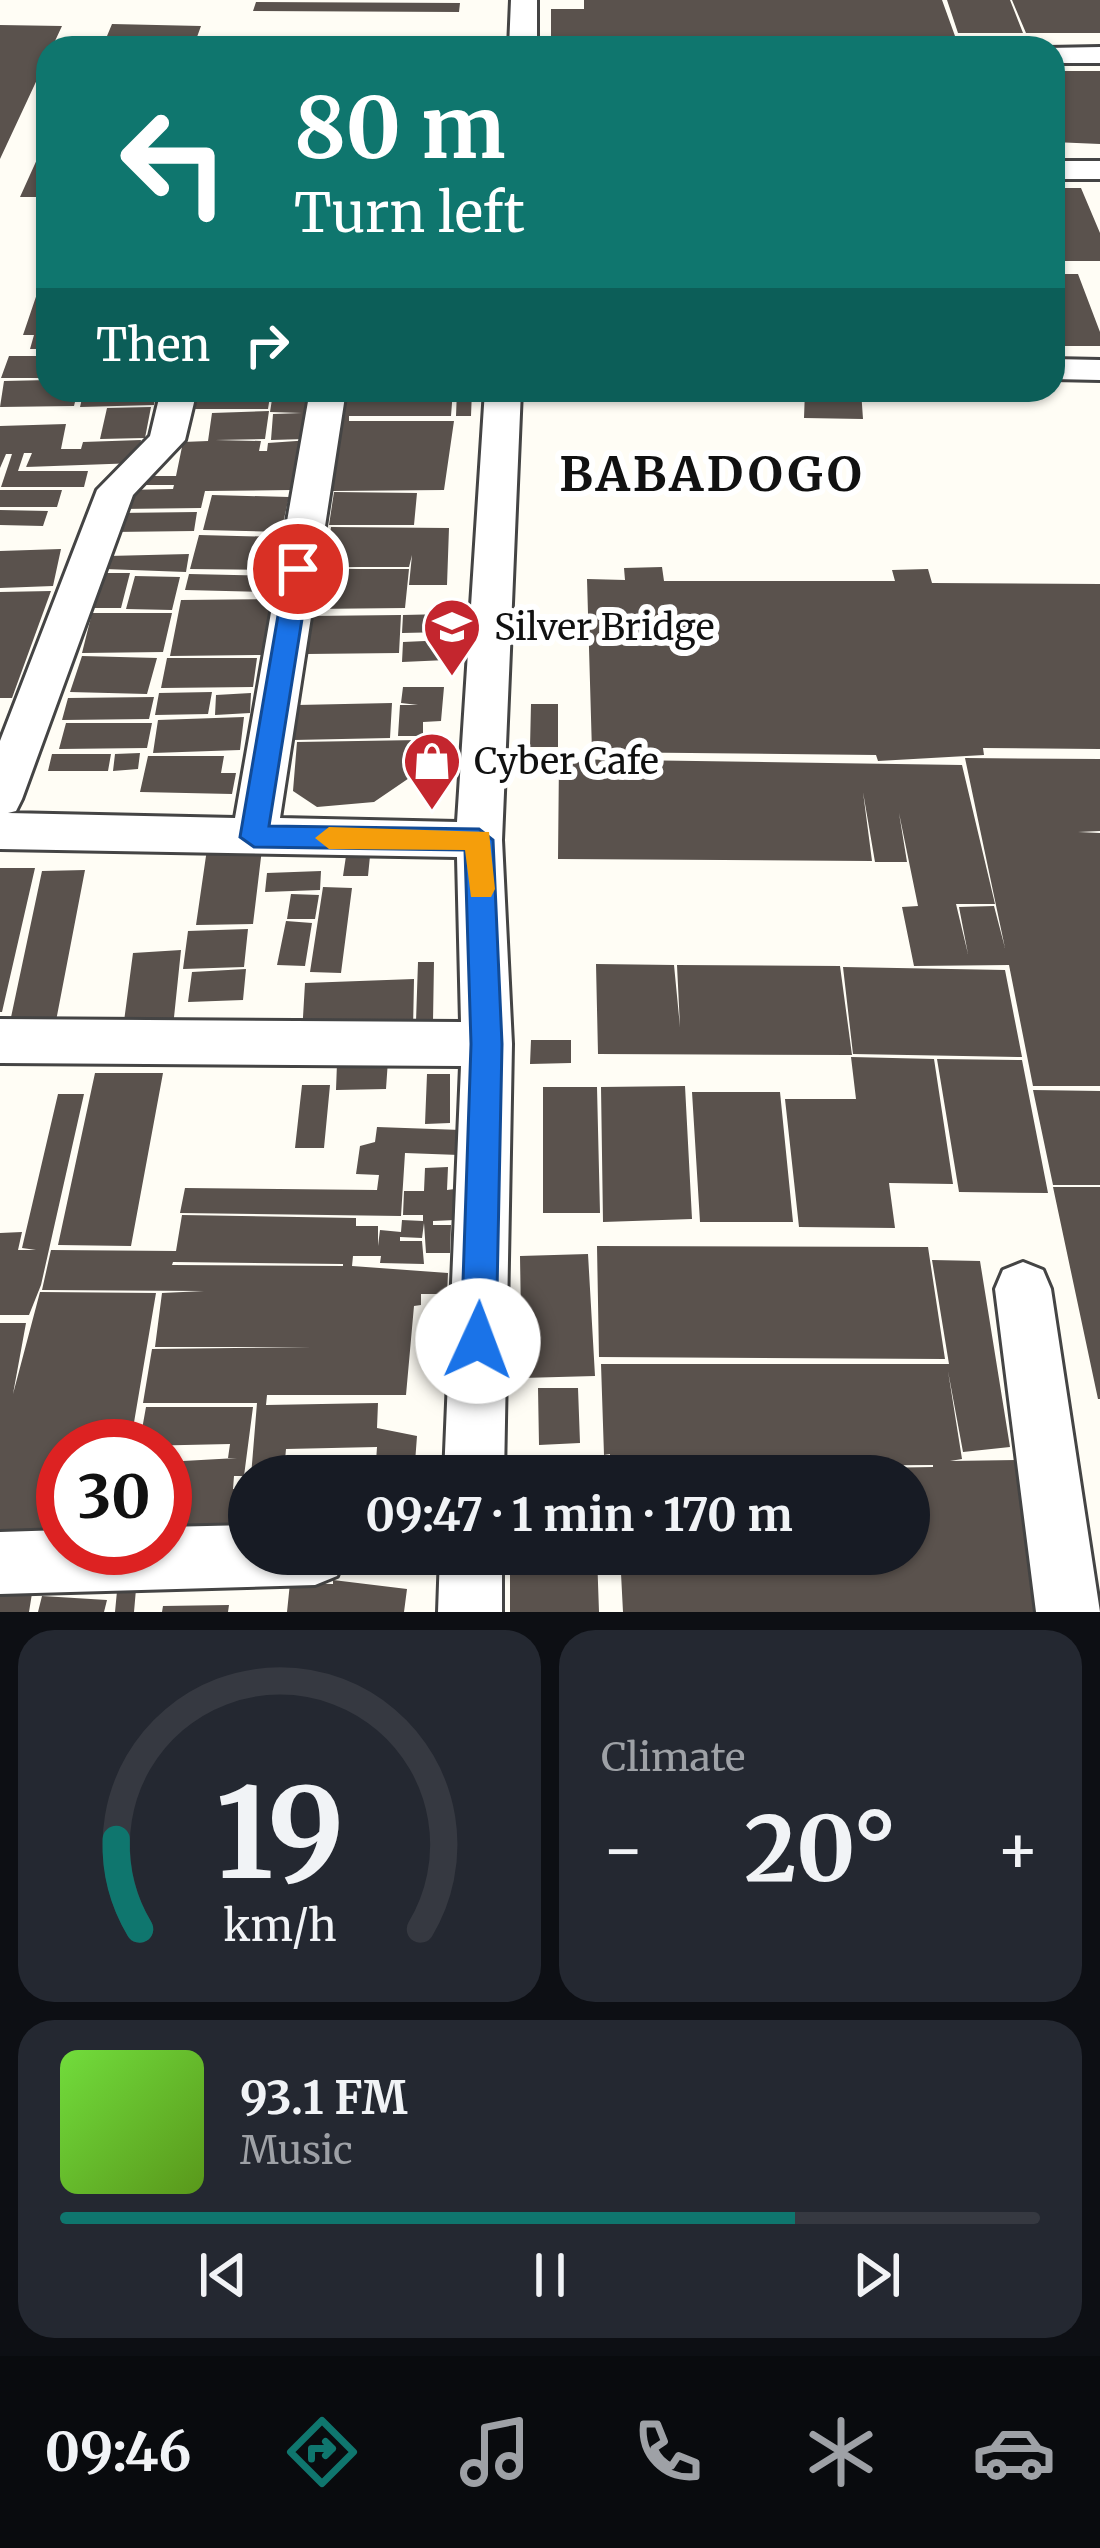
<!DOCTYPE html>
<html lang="en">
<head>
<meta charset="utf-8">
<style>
	:root { --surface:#171b24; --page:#242831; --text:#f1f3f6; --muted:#9ea1a6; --line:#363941; --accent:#0f766e }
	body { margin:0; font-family:Merriweather,serif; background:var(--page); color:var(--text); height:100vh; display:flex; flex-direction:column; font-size:45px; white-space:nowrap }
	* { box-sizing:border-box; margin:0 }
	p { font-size:39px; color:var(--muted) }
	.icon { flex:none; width:66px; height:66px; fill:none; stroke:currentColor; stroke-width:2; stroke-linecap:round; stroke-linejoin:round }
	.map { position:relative; height:1612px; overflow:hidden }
	.details { display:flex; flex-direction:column; gap:18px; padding:18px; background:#0d0f14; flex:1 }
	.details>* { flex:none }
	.banner { position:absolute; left:36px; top:36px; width:1029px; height:366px; border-radius:36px; box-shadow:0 3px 9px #0004; background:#0f766e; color:#fff; overflow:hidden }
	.speed { position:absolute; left:36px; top:1419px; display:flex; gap:24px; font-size:60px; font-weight:700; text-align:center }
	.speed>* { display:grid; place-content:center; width:156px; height:156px; border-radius:50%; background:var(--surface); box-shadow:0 3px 9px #0004; line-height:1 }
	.speed .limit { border:18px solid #d22; background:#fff; color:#111 }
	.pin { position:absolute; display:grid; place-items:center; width:102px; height:102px; color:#fff; margin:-51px; border:6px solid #fff; border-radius:50%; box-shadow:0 3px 12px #0007 }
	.me { position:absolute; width:132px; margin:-66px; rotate:2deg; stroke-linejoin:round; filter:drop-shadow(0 0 9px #0008) }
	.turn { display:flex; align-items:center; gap:42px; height:252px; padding:0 60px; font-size:54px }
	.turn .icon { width:156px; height:156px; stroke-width:2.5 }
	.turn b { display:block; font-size:84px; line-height:102px }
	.then { display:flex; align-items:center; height:114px; padding:0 60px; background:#0003; gap:24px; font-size:45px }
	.big { font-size:90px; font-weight:700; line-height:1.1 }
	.details .tile { flex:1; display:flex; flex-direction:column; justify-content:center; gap:18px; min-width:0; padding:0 42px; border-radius:36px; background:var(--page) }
	.details .dial { align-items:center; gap:0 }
	.dial svg { height:312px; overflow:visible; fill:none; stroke:var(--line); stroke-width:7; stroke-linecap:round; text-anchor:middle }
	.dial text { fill:var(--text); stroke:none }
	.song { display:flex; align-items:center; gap:36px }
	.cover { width:144px; height:144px; border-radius:18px; background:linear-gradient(135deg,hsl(100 70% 55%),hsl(90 70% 35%)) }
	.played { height:12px; border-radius:6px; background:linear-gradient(90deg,var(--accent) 75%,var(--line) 75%) }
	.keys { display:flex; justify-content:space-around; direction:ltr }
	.heat { display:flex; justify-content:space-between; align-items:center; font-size:66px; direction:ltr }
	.details .tiles { flex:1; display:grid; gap:18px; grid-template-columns:1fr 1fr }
	.tile:last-child { grid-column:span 2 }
	.trip { position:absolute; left:228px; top:1455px; width:702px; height:120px; border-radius:60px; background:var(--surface); box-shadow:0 3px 9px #0004; font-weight:700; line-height:120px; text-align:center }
	.tab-bar { display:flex; height:192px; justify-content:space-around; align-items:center; background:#090b0e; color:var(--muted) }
	.tab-bar .icon { width:84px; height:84px }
	.tab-bar .current { color:var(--accent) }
	.tab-bar b { font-size:54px; color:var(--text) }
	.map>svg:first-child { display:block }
	.building { fill:#5a524d; fill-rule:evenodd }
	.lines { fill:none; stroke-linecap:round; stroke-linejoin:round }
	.minor-casing { stroke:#444; stroke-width:6 }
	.minor { fill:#fff; fill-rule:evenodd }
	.route { fill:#1a73e8; stroke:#114b97; stroke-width:3 }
	.slow { fill:#f59e0b }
	.labels { text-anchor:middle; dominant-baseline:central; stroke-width:12; stroke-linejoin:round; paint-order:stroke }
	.poi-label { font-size:36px; fill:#111; stroke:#fff; text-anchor:start }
	.district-label { font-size:48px; font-weight:bold; letter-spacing:3px; fill:#111; stroke:#fff }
</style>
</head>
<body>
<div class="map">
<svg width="1100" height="1612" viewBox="0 0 1100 1612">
	<rect width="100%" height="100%" fill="#fffdf5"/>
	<!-- building -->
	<path class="building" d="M584,0H942L955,36L551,37V9H584Z
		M947,0H1010L1023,33H958Z
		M1012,0H1100V33H1026Z
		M256,2L460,3L459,12L253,11Z
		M112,24L201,26L193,48H102Z
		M0,25L62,26L0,159Z
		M1053,71H1100V144L1053,142Z
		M48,135V197H20Z
		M1053,188H1081L1100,233V261H1053Z
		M1053,274H1078L1100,332V346H1053Z
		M42,279H48V349H30L34,335H23Z
		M9,356H48V378H1Z
		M48,380V390H78L74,406L0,407L4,381Z
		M84,390H156L154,405L80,407Z
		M199,390H271L268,409H195Z
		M453,390L451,416H349V421H454L444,490L332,491L336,463L297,464L292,490L205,491L201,508L121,509L125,490L173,489L174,485H130L132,476H176L183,442L208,441L212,413L269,411L265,439L215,440L261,441L259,451H267L268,443L339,438L271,440L273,414L302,413L270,412L273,393Z
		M457,390H472L471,416H456Z
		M805,390H861L863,419L804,418Z
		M151,407L145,438L100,439L107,408Z
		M66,424L61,449H81L83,442L141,440L137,463L26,467L32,453H24L18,471H88L84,487H1L12,454H6L0,468V426Z
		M0,490H62L57,507H0Z
		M334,492L417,493L414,525H329Z
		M212,495L289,497L281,532L203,530Z
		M0,510L48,511L43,526L0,525Z
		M197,512L194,531L113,532L117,513Z
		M331,527L449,528L447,585H409L412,555L409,567H325Z
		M199,535L280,537L274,570L190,569Z
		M61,549L53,586L0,588V551Z
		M189,554L186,572L105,569L108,556Z
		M662,567L664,581H895L892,570L928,569L932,583L1100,584V749L983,748L984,755L878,761L876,755L592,752L587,579L625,580L624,568Z
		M317,569H409L405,608L311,609Z
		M98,573H130L121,608H88Z
		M189,574L272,576L269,592L185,590Z
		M135,576L180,577L172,610L126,609Z
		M51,591L12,698H0V592Z
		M271,599L262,655L170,656L181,600Z
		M92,613H172L163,652L82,653Z
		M446,614V632L402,633L403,615Z
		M401,615L399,653L306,654L310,616Z
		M447,640V660L402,662L403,642Z
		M82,656L157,658L147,694L70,692Z
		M167,658H257L253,687L161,688Z
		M403,687H444L441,721L423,722V736H398L400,705H418L401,703Z
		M212,692L208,714L155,715L159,693Z
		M251,693L250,713L215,715L216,695Z
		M154,697L149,719L62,720L68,698Z
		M392,703L390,738L293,740L297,705Z
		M531,704H558V747H530Z
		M244,717L240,750L153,753L158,720Z
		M66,723H152L147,748L59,749Z
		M419,740L418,772L374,802L317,807L293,791L297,742Z
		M140,753L138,769L113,771L115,754Z
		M52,754H111L108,771H48Z
		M148,756H224L221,773H236L232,794L140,792Z
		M965,758L1100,759V831L1078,832L1100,833V1086H1033L1009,965L914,966L902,907L918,906L899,813L907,862H875L863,792L872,861L558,859L559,759L962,765L995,904H956L968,954L959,907L994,906L1005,948Z
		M207,849H262L253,924L196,925Z
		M346,856H370L368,876H343Z
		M0,868H35L2,1012H0Z
		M85,870L56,1021L10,1022L42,871Z
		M321,871L320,890L265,892L267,873Z
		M323,887L352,888L341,973L310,972Z
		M291,894L319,895L315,919H287Z
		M286,921L312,923L305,966L277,965Z
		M248,929L244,967L183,969L188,931Z
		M181,950L173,1027L123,1029L133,953Z
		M418,962H434L433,1021L416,1022Z
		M596,964L674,965L680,1027L677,965L840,966L852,1055L598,1054Z
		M843,967L1005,970L1022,1057L853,1054Z
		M246,969L243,1000L188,1002L192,972Z
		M414,979L413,1030L302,1034L305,983Z
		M531,1040H571V1063L530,1064Z
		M851,1057L934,1059L953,1184L889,1183L895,1228L799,1227L785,1099H856Z
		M937,1059L1022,1060L1048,1193L959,1192Z
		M388,1060L386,1089L336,1090L337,1063Z
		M95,1073H163L131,1246L58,1245Z
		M427,1074H450V1123L425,1124Z
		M302,1085H330L324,1148H295Z
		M685,1086L692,1219L603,1222L601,1087Z
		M543,1087H597L600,1213H543Z
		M1033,1090L1100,1091V1185H1053Z
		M692,1092H780L793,1222H700Z
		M58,1094H84L41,1285L29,1315H0V1233L22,1232L18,1250H36L22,1248Z
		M377,1127L461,1130L459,1155L405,1153L401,1216L180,1213L185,1188L377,1190L379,1175L356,1174L360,1146L375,1142Z
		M448,1167L447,1190L455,1189V1220L433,1221V1225H451L450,1253H426L424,1223L422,1238L400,1237V1241H422L424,1264L380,1263L381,1256H353L352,1266L448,1273L447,1294H421V1305L414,1306L406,1395H267L266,1405L378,1403L377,1428L417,1436L414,1476H375L377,1447L286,1449L285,1460L352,1458L350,1476H251L257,1403H143L152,1349L312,1347H155L162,1293L204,1291L42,1290L51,1250L176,1251L182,1215L356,1218V1226H378V1246L380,1230L401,1232L402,1220L423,1221V1215H403L404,1191H424L425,1168ZM173,1262L343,1264V1266L172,1265Z
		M1053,1187H1100V1399H1098Z
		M597,1246L928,1247L945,1359L599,1357Z
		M588,1254L595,1376L522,1378L520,1256Z
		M932,1260L980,1261L1010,1447L963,1452L948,1371L962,1459L950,1461L1017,1460L1048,1612H623L620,1554H909V1476H701V1472L728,1471V1466H682L683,1470H696V1476H622L621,1468L650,1466H610V1454L604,1455L601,1364H949ZM933,1465V1467L764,1470V1466Z
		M40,1292L156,1293L130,1446H63V1541L0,1540V1323H26L13,1394Z
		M538,1388H578L580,1443L539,1445Z
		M146,1407H253L244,1476H234L233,1489H248L243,1538L165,1540V1462L237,1458H228L230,1444L139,1446Z
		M510,1554H597L599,1612H510Z
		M333,1580L407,1589L404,1612H287L290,1583L333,1584Z
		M0,1581H34L29,1612H0Z
		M136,1589L134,1612H115L117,1591Z
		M42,1596L107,1600L104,1612H38Z
		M229,1605L228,1612H162L163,1606Z"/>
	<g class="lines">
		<!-- minor casing -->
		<g class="minor-casing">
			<path id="minor" d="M511,0H537V48H509Z
				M1100,47V63H1053V48H1048Z
				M1053,161H1100V179H1053Z
				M1053,359L1100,360V380L1053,379Z
				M161,390H197L185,440L133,495L22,799L16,811L8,813L235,818L310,390H346L280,818L457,822L485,390H521L502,840L512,1044L504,1476H444L461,1066L0,1063V1019L461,1022L457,857L0,849V741L97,490L150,436Z
				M1023,1262L1043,1270L1051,1289L1100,1612H1036L995,1289L1003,1270Z
				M249,1525V1554H346L337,1576L315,1585L0,1594V1532L63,1530V1548H165V1527Z
				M440,1554H502V1612H438Z"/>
		</g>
		<!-- minor -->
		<use href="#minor" class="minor"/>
	</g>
	<!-- route -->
	<path class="route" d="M298,561L310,569L269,826L479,829L493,840L502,1044L496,1341L491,1353L478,1358L466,1353L461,1341L471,1044L465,850L254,847L240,837L286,569Z"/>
	<!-- slow -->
	<path class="slow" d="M329,827L489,832L495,889L491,897H471L465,850L329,849L315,838Z"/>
	<!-- icons -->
	<defs>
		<g id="university-pin" transform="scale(3)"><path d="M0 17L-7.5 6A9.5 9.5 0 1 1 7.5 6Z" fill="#c4262e" stroke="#fff"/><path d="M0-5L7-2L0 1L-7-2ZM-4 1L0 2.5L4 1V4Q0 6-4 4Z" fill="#fff"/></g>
		<g id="shop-pin" transform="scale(3)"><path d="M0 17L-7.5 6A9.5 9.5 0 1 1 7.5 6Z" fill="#c4262e" stroke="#fff"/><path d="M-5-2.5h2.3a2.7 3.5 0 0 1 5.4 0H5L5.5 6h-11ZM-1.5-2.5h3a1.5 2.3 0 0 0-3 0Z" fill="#fff"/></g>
	</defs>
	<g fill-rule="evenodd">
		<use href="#university-pin" x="452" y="627"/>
		<use href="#shop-pin" x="432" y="761"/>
	</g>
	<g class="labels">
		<!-- poi labels -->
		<g class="poi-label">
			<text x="494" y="627">Silver Bridge</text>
			<text x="474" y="761">Cyber Cafe</text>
		</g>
		<!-- district labels -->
		<g class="district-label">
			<text x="712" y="474">BABADOGO</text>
		</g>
	</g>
</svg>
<div class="speed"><div class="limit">30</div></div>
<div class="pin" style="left:298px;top:569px;background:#d93025"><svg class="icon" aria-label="arrive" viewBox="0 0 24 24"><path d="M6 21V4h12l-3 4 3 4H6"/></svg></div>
<svg class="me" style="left:478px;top:1341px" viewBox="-20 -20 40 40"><circle r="19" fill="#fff"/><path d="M0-13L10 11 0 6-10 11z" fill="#1a73e8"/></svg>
<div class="trip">09:47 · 1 min · 170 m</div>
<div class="banner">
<div class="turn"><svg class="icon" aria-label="left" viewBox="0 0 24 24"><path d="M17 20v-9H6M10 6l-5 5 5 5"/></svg><div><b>80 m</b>Turn left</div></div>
<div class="then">Then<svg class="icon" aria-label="right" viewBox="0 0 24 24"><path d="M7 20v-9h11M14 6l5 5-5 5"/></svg></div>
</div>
</div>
<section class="details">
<div class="tiles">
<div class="tile dial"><svg viewBox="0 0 100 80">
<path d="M14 69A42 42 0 1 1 86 69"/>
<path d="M14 69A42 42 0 0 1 8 46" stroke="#0f766e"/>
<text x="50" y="56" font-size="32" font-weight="700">19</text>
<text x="50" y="72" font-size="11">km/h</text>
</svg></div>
<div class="tile"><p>Climate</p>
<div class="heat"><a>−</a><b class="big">20°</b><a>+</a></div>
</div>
<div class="tile">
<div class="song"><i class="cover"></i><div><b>93.1 FM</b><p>Music</p></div></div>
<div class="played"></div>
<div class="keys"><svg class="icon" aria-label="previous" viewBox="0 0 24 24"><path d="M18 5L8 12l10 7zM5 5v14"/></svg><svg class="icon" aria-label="pause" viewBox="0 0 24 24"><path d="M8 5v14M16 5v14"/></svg><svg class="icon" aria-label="next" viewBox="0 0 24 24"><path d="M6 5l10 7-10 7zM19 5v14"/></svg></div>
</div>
</div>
</section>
<nav class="tab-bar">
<b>09:46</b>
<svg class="icon current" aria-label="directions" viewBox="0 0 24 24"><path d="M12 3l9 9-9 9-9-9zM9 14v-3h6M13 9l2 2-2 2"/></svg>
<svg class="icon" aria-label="music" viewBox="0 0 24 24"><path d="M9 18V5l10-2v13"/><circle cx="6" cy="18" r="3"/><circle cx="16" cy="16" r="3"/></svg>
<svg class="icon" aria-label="phone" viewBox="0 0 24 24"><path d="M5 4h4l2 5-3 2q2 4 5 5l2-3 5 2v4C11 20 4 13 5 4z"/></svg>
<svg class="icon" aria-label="climate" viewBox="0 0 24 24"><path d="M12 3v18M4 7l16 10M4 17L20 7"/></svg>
<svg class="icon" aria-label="car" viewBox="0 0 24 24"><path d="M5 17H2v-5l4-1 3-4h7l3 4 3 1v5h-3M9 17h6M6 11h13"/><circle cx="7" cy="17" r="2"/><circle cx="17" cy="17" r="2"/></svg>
</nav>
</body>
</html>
